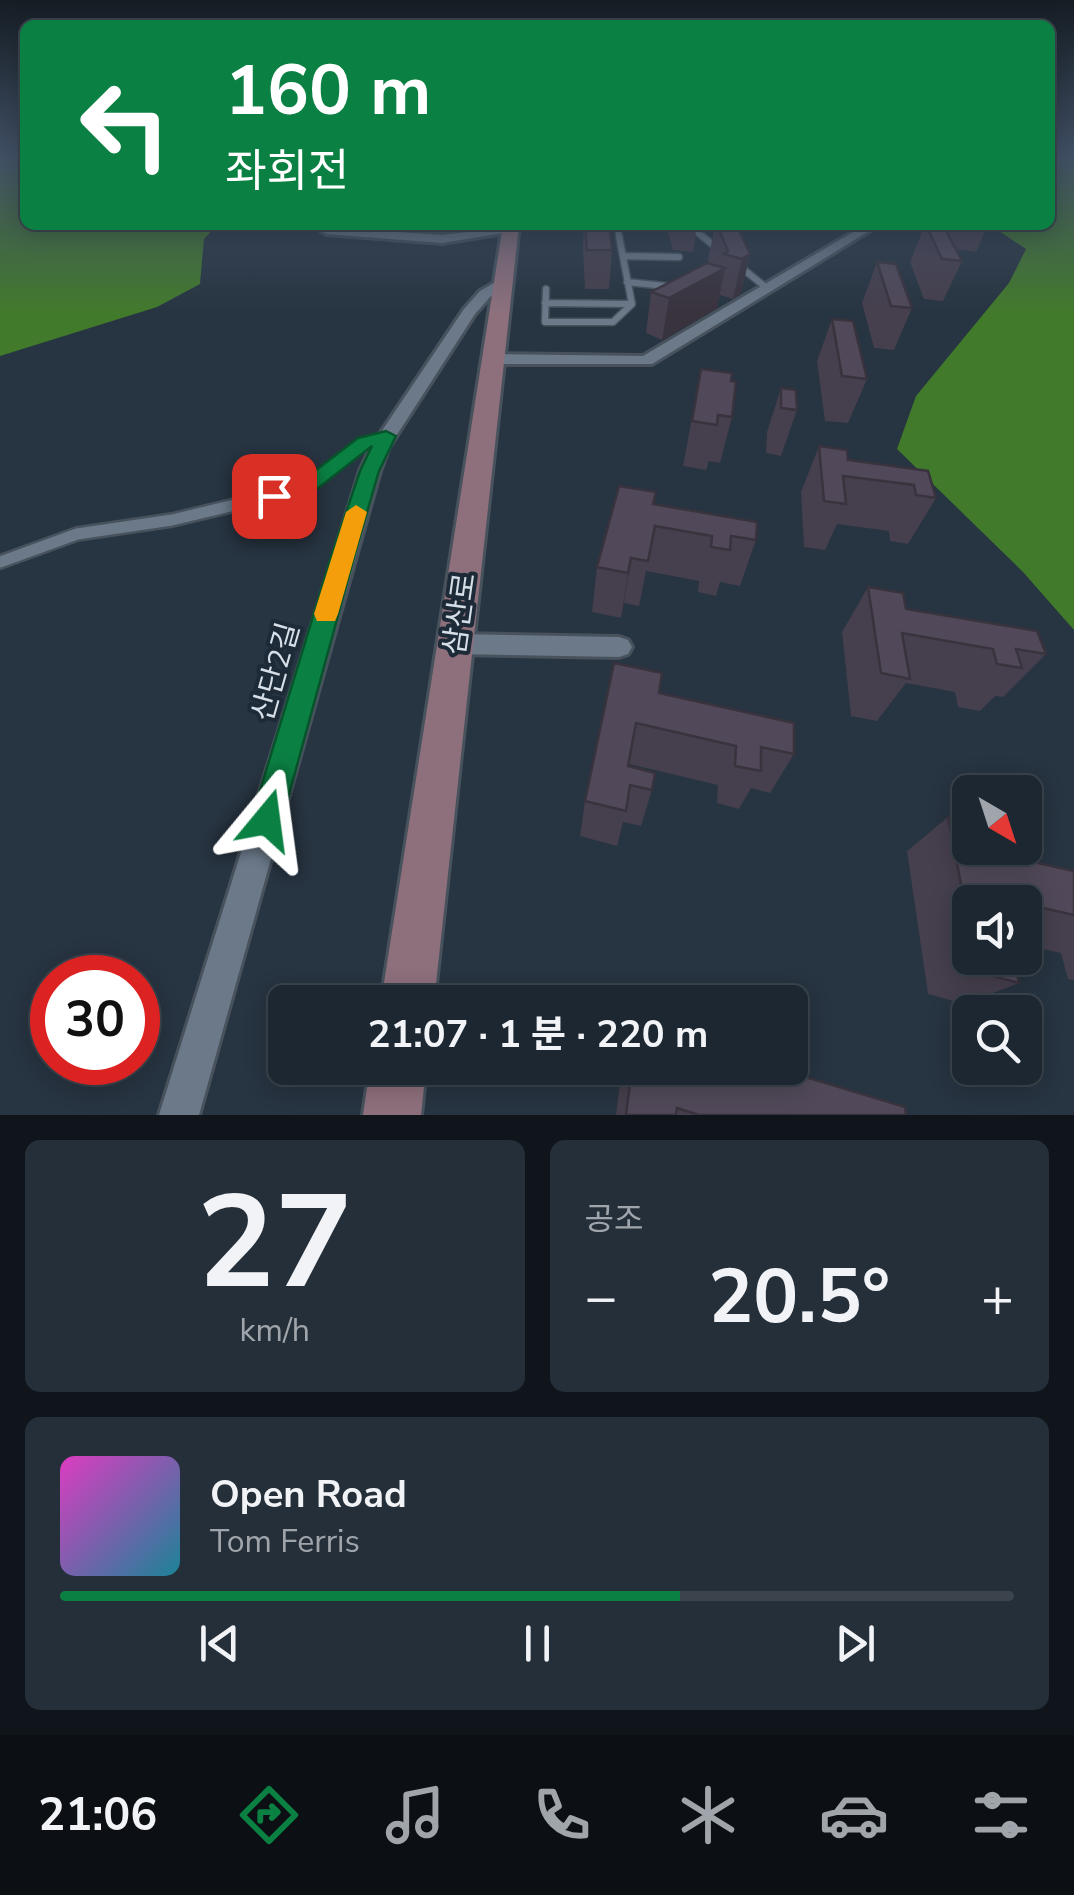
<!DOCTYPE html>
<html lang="ko">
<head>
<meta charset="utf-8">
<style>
	:root { --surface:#1d2731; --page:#252f39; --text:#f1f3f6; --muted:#a0a5ab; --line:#3b444d; --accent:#0b8043 }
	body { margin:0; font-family:"Nunito Sans","Noto Sans KR",sans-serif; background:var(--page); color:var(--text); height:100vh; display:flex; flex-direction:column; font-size:38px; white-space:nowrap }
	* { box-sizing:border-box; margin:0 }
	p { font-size:32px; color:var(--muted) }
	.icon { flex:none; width:55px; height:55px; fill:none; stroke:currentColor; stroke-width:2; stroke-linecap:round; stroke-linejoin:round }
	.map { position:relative; height:1115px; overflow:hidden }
	.side { display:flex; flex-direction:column; gap:25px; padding:25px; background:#10151b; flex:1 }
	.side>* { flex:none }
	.hud { position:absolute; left:20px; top:20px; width:1035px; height:210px; border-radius:15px; box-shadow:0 5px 25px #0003,0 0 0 2px var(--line); background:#0b8043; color:#fff; overflow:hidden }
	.needle { width:65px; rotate:141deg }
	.buttons { position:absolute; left:952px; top:775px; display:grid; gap:20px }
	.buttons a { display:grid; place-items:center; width:90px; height:90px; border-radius:15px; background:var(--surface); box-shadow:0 5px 25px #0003,0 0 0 2px var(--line); font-size:50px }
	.speed { position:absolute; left:30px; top:955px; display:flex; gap:20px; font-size:50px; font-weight:700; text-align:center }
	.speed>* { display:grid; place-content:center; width:130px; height:130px; border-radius:50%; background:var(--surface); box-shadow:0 5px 25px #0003,0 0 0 2px var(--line); line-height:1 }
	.speed .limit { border:15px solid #d22; background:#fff; color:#111 }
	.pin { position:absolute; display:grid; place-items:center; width:85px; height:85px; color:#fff; margin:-42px; border-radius:20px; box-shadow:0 5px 15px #0006 }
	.me { position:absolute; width:110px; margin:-55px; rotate:16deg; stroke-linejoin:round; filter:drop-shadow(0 0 8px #0008) }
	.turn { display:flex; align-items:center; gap:35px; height:210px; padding:0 40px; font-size:45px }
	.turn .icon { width:130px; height:130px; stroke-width:2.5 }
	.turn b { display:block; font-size:70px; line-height:85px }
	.big { font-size:75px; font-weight:700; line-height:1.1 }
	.side .tile { flex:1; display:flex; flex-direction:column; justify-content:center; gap:15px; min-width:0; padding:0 35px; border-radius:15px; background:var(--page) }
	.side .dial { align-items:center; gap:0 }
	.dial b { font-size:130px; line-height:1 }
	.song { display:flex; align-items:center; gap:30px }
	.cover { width:120px; height:120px; border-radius:15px; background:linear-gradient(135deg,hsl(310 70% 55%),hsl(190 70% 35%)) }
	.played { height:10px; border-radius:5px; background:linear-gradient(90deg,var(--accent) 65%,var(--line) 65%) }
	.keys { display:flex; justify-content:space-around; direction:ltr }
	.heat { display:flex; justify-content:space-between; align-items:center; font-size:55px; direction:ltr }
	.side .tiles { flex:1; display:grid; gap:25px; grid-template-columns:1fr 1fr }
	.tile:last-child { grid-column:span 2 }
	.trip { position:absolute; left:268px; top:985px; width:540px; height:100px; border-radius:15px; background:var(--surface); box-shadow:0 5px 25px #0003,0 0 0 2px var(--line); font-weight:700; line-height:100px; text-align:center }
	.dock { display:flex; height:160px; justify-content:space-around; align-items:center; background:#0c1014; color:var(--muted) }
	.dock .icon { width:70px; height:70px }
	.dock .selected { color:var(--accent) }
	.dock b { font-size:45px; color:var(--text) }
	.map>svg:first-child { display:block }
	.forest { fill:#427a2c }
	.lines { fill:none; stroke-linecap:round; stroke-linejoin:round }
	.service-far3-casing { stroke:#47525d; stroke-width:8 }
	.service-far2-casing { stroke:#47525d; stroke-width:9 }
	.service-far1-casing { stroke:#47525d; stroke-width:12 }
	.service-casing { stroke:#47525d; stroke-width:16 }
	.minor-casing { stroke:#47525d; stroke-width:6 }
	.secondary-casing { stroke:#47525d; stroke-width:6 }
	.service-far3 { stroke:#6b7989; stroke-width:5 }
	.service-far2 { stroke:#6b7989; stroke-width:6 }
	.service-far1 { stroke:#6b7989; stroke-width:9 }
	.service { stroke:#6b7989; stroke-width:11 }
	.minor { fill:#6b7989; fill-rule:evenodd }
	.secondary { fill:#8e707d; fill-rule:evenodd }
	.wall { fill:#463f4d }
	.shaded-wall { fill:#39333e }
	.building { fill:#514959; stroke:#39333e; stroke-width:2.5 }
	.route { fill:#0b8043; stroke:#07532c; stroke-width:2.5 }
	.slow { fill:#f59e0b }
	.labels { text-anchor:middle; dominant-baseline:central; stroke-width:8; stroke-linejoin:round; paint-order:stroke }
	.street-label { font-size:30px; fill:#d6dee7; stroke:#1d2a37 }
</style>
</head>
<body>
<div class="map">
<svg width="1074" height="1115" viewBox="0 0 1074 1115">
	<rect width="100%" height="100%" fill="#273441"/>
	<!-- forest -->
	<path class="forest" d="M0,157H25V225H217L204,239L200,284L157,307L0,356Z
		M1050,157H1074V630L1023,572L897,449L916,396L1009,283L1026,249L990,225H1050Z"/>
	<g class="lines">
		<!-- service-far3 casing -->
		<g class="service-far3-casing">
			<path id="service-far3" d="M617,225L620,239
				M688,225L705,239"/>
		</g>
		<!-- service-far2 casing -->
		<g class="service-far2-casing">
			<path id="service-far2" d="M702,236L768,289
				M623,256L679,257
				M627,282L675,287
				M546,289L545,322H613L632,304L619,236
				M545,303L632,304"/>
		</g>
		<!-- service-far1 casing -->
		<g class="service-far1-casing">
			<path id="service-far1" d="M327,472L365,442L386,437"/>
		</g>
		<!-- service casing -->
		<g class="service-casing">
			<path id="service" d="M0,562L77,534L172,520L306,488L330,469"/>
		</g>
		<!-- minor casing -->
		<g class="minor-casing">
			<path id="minor" d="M865,225H879L652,364H495L487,359L495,354L643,356Z
				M322,227L442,235L511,227L517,231L442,243L326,234L320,230Z
				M499,280L511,283L490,297L475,314L389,447L380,471L199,1115H159L360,471L371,447L464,309L480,291Z
				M456,634L619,637L628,640L632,647L628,654L619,657L456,654L447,651L443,644L447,637Z"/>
		</g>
		<!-- secondary casing -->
		<g class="secondary-casing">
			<path id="secondary" d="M503,225H519L434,1002H381Z
				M370,1068H426L421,1115H363Z"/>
		</g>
		<!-- service-far3 -->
		<use href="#service-far3" class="service-far3"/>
		<!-- service-far2 -->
		<use href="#service-far2" class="service-far2"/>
		<!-- service-far1 -->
		<use href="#service-far1" class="service-far1"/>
		<!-- service -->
		<use href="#service" class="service"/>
		<!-- minor -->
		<use href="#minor" class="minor"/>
		<!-- secondary -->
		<use href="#secondary" class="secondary"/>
	</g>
	<!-- wall -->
	<path class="wall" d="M253,225H309L302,231L254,229Z
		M584,225H609L612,250L609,289H585L583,248Z
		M666,225H697L693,252L673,250Z
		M715,225H733L750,254L741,293L733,299L720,295L717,308L662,340L646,333L651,292L710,264L708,260Z
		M925,225H943L952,243L948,229L950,225H988L976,252L956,249L962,261L943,301L924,299L910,262Z
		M877,262L912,308L894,350L874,348L862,303Z
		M832,319L867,379L848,423L825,421L817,361Z
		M701,369L731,381L732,417L720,463L709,461L706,470L683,466Z
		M781,388L797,410L781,456L766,453L767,432Z
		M819,446L848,460L928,471L936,498L908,544L890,541L889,531L837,524L825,550L804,547L801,492Z
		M653,505L756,540L740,586L720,582L716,596L698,592L699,581L646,571L639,606L624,603L621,618L592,612L597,567Z
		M868,587L906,609L1046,654L1003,697L995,696L980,711L958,707L955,692L906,683L877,721L851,716L842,632Z
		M614,663L659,693L794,754L770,793L751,788L739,809L717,803L718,785L629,764L628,766L652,790L641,826L623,822L617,846L580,836L585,801Z
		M948,817L1002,855L1074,871V980L1068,979L1061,953L1025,945V902H970V958H1013L1019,983L964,1004L928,994L907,851Z
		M643,986L700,1002H633Z
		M622,1068H776L906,1115H616Z"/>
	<!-- shaded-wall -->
	<path class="shaded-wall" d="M750,254L741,293L733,299L742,259Z
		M725,268L717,308L662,340L669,298Z
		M631,558L624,603L621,618L628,573Z"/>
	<!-- building -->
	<path class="building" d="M585,225H609L612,250H587Z
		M717,225H733L739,230L750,254L742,259L724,254L728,251Z
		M926,225H943L962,261L942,259Z
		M877,262L896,264L912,308L891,306Z
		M707,263L725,268L669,298L651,292Z
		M832,319L853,321L867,379L842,376Z
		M701,369L732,373L731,381L736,382L732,417L718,415L717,425L692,421Z
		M781,388L796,390L797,410L781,408Z
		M819,446L847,450L848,460L928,471L936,498L916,495L914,485L843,476L846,504L824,501Z
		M619,486L656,492L653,504L757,522L756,540L731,536L730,550L711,547L712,536L655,526L648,561L631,558L628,573L597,567Z
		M868,587L903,593L906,609L1037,631L1046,654L1016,649L1022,668L997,664L993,649L902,633L910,679L881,673Z
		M614,663L662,673L659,693L794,723V754L761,747V771L735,766L736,746L636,723L628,766L655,773L652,790L630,785L626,811L585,801Z
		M948,817L970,821V848H1000L1002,855L1074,871V915L1025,904V902L1000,899L1001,902H970V931Z
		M975,958H1013L1019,983L978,972Z
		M643,986L700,1002H641Z
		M632,1068H776L905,1107L906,1115H699L677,1108L676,1115H626Z"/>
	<!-- sky -->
	<linearGradient id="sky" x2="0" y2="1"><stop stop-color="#151d24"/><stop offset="0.5" stop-color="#415065"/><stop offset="1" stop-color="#415065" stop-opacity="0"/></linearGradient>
	<rect width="1074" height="313" fill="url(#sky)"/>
	<!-- route -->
	<path class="route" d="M386,431L396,436L379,471L355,554L282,820L278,832L267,836L256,832L251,820L332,554L360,471L372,446L313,492L274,503L263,496L266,491L299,483L358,438Z"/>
	<!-- slow -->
	<path class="slow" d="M356,505L367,512L338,614L335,621H317L314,614L346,512Z"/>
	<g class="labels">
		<!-- street labels -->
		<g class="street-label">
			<text transform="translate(460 614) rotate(-82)">삼산로</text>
			<text transform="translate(276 672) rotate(-74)">산단2길</text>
		</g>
	</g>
</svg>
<div class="buttons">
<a><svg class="needle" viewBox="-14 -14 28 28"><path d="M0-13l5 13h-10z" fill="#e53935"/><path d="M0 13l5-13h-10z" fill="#a0a5ab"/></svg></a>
<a><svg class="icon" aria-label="sound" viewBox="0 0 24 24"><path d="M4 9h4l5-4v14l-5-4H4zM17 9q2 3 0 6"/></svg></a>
<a><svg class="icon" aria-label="search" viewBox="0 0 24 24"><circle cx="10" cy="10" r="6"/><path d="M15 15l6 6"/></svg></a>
</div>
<div class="speed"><div class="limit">30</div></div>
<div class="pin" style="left:274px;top:496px;background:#d93025"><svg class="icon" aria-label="arrive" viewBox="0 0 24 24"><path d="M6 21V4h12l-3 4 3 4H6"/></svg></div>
<svg class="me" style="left:267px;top:820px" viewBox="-20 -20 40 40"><path d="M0-17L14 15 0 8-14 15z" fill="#0b8043" stroke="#fff" stroke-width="4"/></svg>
<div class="trip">21:07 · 1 분 · 220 m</div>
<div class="hud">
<div class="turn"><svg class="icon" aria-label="left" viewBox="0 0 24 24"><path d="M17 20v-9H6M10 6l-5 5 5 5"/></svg><div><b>160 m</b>좌회전</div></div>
</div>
</div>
<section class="side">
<div class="tiles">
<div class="tile dial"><b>27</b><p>km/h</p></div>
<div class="tile"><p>공조</p>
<div class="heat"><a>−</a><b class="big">20.5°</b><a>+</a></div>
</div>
<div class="tile">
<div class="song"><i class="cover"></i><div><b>Open Road</b><p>Tom Ferris</p></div></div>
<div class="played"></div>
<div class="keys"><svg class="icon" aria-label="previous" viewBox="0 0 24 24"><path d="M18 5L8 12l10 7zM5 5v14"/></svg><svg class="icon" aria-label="pause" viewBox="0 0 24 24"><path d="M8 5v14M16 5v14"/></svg><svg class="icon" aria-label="next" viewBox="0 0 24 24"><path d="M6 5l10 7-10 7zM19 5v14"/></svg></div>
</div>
</div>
</section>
<nav class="dock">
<b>21:06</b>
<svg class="icon selected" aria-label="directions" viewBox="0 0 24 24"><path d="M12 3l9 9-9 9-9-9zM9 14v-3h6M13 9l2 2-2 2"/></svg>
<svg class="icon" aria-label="music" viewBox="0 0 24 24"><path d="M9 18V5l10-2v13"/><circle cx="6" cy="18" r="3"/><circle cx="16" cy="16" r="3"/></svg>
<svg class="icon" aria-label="phone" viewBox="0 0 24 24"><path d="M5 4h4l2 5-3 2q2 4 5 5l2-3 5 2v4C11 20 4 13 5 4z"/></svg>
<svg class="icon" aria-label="climate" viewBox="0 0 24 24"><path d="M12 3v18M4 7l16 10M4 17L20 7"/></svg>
<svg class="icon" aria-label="car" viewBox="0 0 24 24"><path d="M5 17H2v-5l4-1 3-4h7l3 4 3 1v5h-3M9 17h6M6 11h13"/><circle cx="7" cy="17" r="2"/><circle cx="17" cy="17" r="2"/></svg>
<svg class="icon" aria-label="filters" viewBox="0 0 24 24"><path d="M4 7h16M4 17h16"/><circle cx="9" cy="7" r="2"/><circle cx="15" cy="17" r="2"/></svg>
</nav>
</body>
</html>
